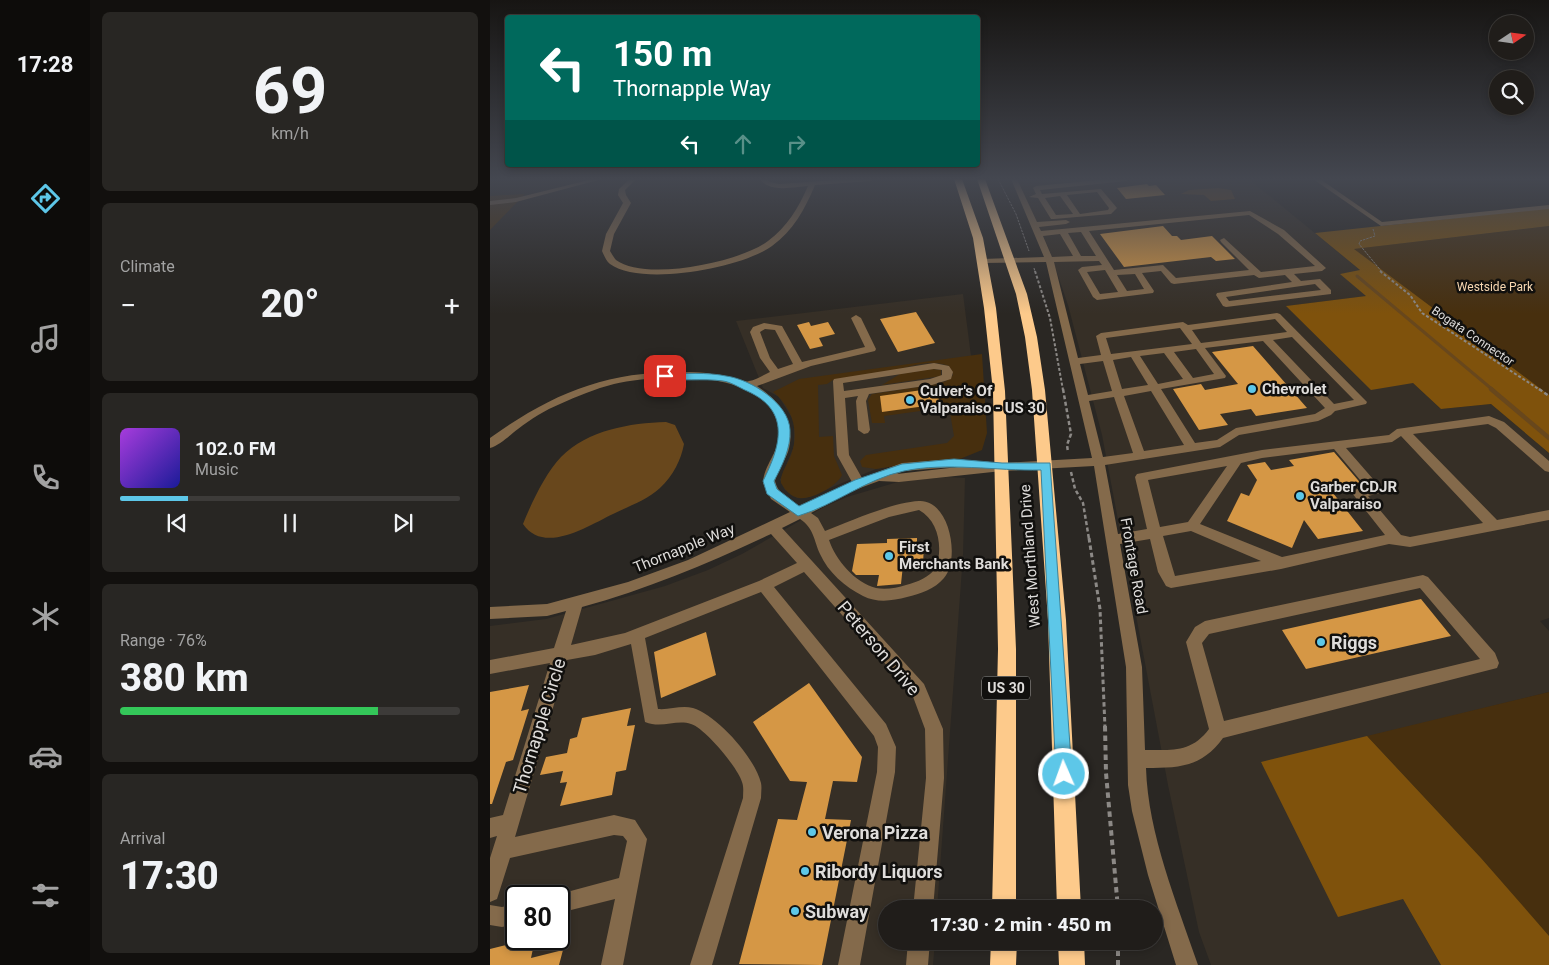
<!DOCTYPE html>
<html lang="en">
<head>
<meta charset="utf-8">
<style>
	:root { --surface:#201d1a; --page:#282623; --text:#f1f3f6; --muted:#a2a2a2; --line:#3d3b39; --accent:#5dc7e8 }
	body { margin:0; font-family:Roboto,sans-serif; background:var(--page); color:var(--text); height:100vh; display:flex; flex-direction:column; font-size:19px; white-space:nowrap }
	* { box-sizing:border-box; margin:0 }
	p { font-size:16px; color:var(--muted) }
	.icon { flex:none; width:28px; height:28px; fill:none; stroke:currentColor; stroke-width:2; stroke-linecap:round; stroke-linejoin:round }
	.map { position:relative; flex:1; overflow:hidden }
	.details { display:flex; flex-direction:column; gap:12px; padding:12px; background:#12100e; width:400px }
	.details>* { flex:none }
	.banner { position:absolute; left:15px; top:15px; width:475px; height:152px; border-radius:5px; box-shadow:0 2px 8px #0003,0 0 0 1px var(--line); background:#00695c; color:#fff; overflow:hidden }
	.needle { width:32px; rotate:77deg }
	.buttons { position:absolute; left:999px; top:15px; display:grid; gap:10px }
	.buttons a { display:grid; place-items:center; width:45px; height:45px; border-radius:50%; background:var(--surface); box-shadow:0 2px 8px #0003,0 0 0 1px var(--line); font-size:25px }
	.speed { position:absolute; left:15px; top:885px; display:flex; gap:10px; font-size:25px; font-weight:700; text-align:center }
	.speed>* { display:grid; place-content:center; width:65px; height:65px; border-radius:50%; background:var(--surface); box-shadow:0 2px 8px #0003,0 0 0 1px var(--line); line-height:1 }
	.speed .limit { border:2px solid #111; border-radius:8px; background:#fff; color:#111 }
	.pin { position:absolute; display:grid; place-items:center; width:42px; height:42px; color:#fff; margin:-21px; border-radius:10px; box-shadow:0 2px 8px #0006 }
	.me { position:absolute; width:55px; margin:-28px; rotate:358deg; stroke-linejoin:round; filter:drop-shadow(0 0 4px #0008) }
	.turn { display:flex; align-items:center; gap:18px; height:105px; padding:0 25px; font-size:22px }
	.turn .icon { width:65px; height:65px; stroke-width:2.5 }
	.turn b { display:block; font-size:35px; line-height:42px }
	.lanes { display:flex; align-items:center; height:48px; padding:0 25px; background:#0003; justify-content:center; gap:25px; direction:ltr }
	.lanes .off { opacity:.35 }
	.big { font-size:38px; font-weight:800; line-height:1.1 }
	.details .widget { flex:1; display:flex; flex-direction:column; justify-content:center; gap:8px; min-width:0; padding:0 18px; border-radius:8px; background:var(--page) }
	.details .dial { align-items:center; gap:0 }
	.dial b { font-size:65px; line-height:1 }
	.song { display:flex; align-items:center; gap:15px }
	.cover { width:60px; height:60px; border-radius:8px; background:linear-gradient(135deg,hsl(280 70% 55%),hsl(240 70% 35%)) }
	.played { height:5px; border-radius:2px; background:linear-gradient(90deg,var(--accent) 20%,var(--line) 20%) }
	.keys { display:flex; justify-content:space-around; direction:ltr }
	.heat { display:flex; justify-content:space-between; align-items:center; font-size:28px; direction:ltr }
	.charge { height:8px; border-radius:4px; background:linear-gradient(90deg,#34c759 76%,var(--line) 0) }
	.trip { position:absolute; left:388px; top:900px; width:285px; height:50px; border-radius:25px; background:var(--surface); box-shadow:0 2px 8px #0003,0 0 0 1px var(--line); font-weight:800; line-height:50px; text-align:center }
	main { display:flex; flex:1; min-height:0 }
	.tab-bar { display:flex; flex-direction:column; width:90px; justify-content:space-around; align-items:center; background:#0d0c0a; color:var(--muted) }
	.tab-bar .icon { width:35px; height:35px }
	.tab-bar .selected { color:var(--accent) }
	.tab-bar b { font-size:22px; color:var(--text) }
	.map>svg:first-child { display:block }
	.built { fill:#362f26; fill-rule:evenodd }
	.green { fill:#472f0e }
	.forest { fill:#7f520c }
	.water { fill:#68471c }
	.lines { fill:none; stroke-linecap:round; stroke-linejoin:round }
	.stream-far1 { stroke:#68471c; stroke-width:3 }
	.stream { stroke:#68471c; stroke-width:4.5 }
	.building { fill:#d59745 }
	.path-far4 { stroke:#8c8986; stroke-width:1; stroke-dasharray:2.5 1; stroke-linecap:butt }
	.path-far3 { stroke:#8c8986; stroke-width:2; stroke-dasharray:3 2; stroke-linecap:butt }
	.path-far2 { stroke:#8c8986; stroke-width:2.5; stroke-dasharray:4 2.5; stroke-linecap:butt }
	.path-far1 { stroke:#8c8986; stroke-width:3; stroke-dasharray:4.5 3; stroke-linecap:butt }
	.path { stroke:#8c8986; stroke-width:4; stroke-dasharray:5.5 4; stroke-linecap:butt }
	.minor { fill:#846a4b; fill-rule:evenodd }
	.highway { fill:#fdca8b; fill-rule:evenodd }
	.route { fill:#5dc7e8; stroke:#3c8197 }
	.poi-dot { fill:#5dc7e8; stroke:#11100e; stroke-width:2 }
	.labels { text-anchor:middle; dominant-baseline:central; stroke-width:5; stroke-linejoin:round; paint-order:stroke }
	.far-park-label { font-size:12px; fill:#f7d7b1; stroke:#11100e }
	.far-street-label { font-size:12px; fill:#dfdddb; stroke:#11100e }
	.shield { fill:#11100e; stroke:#a1a09e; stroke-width:1 }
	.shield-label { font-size:14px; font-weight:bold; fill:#dfdddb }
	.poi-label { font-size:15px; font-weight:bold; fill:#dfdddb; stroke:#11100e; text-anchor:start }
	.street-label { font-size:15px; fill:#dfdddb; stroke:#11100e }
	.near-poi-label { font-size:18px; font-weight:bold; fill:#dfdddb; stroke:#11100e; text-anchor:start }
	.near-street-label { font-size:18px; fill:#dfdddb; stroke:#11100e }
</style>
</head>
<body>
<main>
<nav class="tab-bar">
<b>17:28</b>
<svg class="icon selected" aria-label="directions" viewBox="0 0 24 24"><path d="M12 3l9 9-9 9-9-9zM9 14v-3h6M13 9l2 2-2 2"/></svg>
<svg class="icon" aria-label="music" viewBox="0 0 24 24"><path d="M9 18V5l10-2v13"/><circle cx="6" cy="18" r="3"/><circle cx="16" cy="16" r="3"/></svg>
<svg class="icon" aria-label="phone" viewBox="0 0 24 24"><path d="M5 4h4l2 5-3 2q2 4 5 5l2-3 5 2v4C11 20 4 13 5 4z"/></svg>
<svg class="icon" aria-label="climate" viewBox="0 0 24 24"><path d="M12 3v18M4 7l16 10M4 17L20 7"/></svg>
<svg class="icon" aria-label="car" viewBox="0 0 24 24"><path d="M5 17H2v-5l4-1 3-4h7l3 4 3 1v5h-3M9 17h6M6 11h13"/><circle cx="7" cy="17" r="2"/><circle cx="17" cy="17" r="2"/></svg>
<svg class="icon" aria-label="filters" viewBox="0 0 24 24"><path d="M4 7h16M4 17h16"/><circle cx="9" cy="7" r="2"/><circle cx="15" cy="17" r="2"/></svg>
</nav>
<section class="details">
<div class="widget dial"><b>69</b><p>km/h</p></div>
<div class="widget"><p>Climate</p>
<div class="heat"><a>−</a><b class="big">20°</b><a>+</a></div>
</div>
<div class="widget">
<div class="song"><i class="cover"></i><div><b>102.0 FM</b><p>Music</p></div></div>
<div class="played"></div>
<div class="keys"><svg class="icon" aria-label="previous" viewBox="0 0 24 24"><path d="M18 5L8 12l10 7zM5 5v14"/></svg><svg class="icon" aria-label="pause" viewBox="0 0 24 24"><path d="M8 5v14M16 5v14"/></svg><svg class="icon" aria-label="next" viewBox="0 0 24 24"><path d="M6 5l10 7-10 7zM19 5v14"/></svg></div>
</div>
<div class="widget"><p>Range · 76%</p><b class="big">380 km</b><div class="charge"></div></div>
<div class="widget"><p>Arrival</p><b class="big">17:30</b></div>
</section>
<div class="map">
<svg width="1059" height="965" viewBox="0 0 1059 965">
	<rect width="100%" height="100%" fill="#2a2723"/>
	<!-- built -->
	<path class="built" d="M527,179H759L871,271L851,274L877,296L797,306L923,383L951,409L1001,404L1059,453V618L1050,621L1059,631V692L771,763L913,899L951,965H721L709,932L678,785L612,435L578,305L559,249Z
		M473,294L481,356L470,459L429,462L386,469L316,498H307L295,490L290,480L304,446V421L289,397L273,388L246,321Z
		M458,477L475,478L473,555L447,909H396V941H445L443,965H0V626L56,619L175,586L218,570L252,554L334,507L357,497L411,481ZM26,896H69V939H26Z"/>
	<!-- green -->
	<path class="green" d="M35,194L0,230V196Z
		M1059,226V395L863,249Z
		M492,354L497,433L492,450L470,459L429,462L386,469L372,467L370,461L376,455L457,443L464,436L459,407L394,416L395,423H382L378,400L382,394L448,384L456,381L463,375L459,366C440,358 416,368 398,372C380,376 361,377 343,380L337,384L328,385L329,437L343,436L344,456L352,475C347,486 322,500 309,498C301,497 295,490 291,483C290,473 298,464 301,455C310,431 302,407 283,392L309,379Z
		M442,369L451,370V376L372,388L392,385L410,374Z
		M1059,692V937L991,858L877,736Z"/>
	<!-- forest -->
	<path class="forest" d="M1059,208V226L864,249L1059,395V453L1001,404L951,409L923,383L881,390L796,306L876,296L850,274L870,270L825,233Z
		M877,736L991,858L1059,936V965H951L913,899L848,917L771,762Z"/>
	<!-- water -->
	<path class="water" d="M728,188L741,190L745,199L721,201L714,195L691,194L699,190Z
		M176,422L185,425L194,444C191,460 183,476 170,488C157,500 139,506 123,514C98,526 54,555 33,524C41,504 56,472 71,457C98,430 140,423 176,422Z"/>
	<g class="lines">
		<!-- stream-far1 -->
		<path class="stream-far1" d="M867,276L1003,390"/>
		<!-- stream -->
		<path class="stream" d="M1001,389L1059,438"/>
	</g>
	<!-- building -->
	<path class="building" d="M657,184L659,186L666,185L675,195L636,199L627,188Z
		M673,226L682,236H687L691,240L722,236L745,259L726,261L721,257L634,267L610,234Z
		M426,312L445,343L408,352L390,319Z
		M319,322L321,326L338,322L345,334L329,338L333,346L320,349L307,325Z
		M763,346L817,408L766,416L761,409L730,414L738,425L709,430L683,389L711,384L715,390L748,384L722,352Z
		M446,388L450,404L392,412L390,396Z
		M844,452L873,486L843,493L873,531L828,539L814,520L802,548L737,521L751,493L759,496L767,480L757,465L775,462L781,470L804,466L799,460Z
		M427,538V543H434L433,565H413L411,584L387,586L389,575H366L362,571L367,544L397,543V539Z
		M931,599L961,636L816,669L792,630Z
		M216,632L226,675L171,698L164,652Z
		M319,683L372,757L367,782L343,781L335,819L361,820L332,965L249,964L288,819L307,820L317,782L300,781L263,722Z
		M39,685L31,711L39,709L23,760L16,762L2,804H0V692Z
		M141,708L137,726L145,725L136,770L126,772L122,795L70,806L77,782L70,783L73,771L50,775L56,757L77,753L80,739L87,737L92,718Z
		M40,939H45L41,958L73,950L69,965H0V949Z"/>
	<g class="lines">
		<!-- path-far4 -->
		<path class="path-far4" d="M508,179L526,214L539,251
			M883,229L885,236L870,241L869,244L892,272
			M544,268L545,272"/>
		<!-- path-far3 -->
		<path class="path-far3" d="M545,271L560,318L573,390
			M890,271L920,295L932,313L1050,390"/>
		<!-- path-far2 -->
		<path class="path-far2" d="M573,389L581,434L577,445L578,452
			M1049,389L1059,396
			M581,472L585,489L593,503L599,539"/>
		<!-- path-far1 -->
		<path class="path-far1" d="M599,538L610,609L615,728"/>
		<!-- path -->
		<path class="path" d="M615,726L616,773L628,909
			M628,941V965"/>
		<!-- minor -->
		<path class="minor" d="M103,179H112L26,202L0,205V201L26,198Z
			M140,179H146L135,190L136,195L141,203L124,234L120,251C122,254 124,258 126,260C155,282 251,262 278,241C297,227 309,207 318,186C303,187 279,193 270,179H276L280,182L289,184L361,179H384L381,181L325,185C315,209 303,231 282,246C252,268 151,287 120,264C116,261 114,255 112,251L116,234L133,203L128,195L129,189Z
			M521,179H527L547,222L576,220L580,222L576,224L549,227L551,231L760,211L794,230L836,268L832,271L804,274L811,281L830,279L841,290V294L736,307L733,306L726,295L727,293L802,282L795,275L769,278L764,275L684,284L681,283L671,271L652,273L664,291L663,293L607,300L603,297L588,270L592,267L612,265L609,261L564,262L588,358L611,355L606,336L611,333L693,322L698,325L787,313L790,314L877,402L876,404L845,411L841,415L828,421L749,435L730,447L615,465L628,534L657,529L645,477L647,474L772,450L899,435L907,429L999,416L1014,422L1059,461V472L1055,471L1006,428L998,424L923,434L1007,520L1059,510V520L920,547L899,544L791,569L681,588L676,586L668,572L660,539L630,544L652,667L655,750C682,750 701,753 719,729L696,642L705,627L715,621L933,575L938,577L1005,653L1009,663L1007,668L733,738C712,767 689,768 656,768C658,834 687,903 708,965H686L658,875L642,811L638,785L636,667L604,466L512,471L409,482L389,481L362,491L321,513L328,518L335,531C360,521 404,502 429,501C459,499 471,558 454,578C445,589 430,594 417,597C402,601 387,603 373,596C355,587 338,572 330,554C324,541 324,528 310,519L292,528L434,684L453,729L454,778L443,909H423L436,778L435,729L422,694L314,572L284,587L396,724L406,747L405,772L370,965H348L387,772L388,747L384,736L271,592L155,638L168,709C180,710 191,705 203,708C227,715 265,758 271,783C272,788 271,793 271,798L222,965H200L253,798C253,793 254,787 252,782C248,768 215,728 201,724C186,719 172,729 155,722L141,644L105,655L77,660L25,837L124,815L145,820L157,839L133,965H111L125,899L69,913V896H62L129,878L137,841L133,836L124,835L20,858L7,899L0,902V858L7,836L0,838V818L13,815L60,663L0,674V660L64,648L76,611L57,616L0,619V607L57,604L138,582L198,560L300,512L281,499L273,483C274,462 293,450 288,426C278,368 166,374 124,384C105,389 87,396 70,404C55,410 41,419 28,429C20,435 10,445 0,448V438C64,392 119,370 199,372C214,372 230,375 245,378C249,379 255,383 259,381C266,380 273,375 280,372L270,358L260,332L263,327L274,323L292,326L312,362L375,347L361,318L366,315L371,318L386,349L385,351L321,366L267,386C290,401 307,423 298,452C294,462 287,471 285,481C288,495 300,500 311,507L362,482L347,455L343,381L344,379L444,363L459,366L463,372L461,379L442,385L379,394L376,401L380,430L378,433L374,434L368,430L366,401L368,396L355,398L359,455L372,478L412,463L464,459L512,463L602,458L556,262L492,263L488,261L492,259L554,257ZM759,215L788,234L825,266L771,272L734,238L730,240L731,242L759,270L686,278L673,265L624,270L599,231ZM591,232L606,256H591L578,233ZM570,234L583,256L562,257L553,236ZM615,270L628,292L610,294L597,272ZM645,274L654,289L637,291L627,275ZM825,284L831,290L739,301L736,297ZM785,319L797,332L711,343L702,330ZM690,328L702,344L621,354L616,338ZM275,329L285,330L303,364L288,369L280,358L270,332ZM802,337L864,400L844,404L783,340ZM773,341L835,408L825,414L746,428L727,440L705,443L671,389L735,378L736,376L715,348ZM706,349L724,374L703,378L684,352ZM674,353L693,379L668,384L650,356ZM641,357L658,385L632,389L623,360ZM613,361L622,391L598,395L590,364ZM444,369L452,370V375L440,379L354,391L353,383ZM661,391L694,445L654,451L634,396ZM624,397L643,453L613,457L599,401ZM911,436L993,523L920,537L911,535L878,496L890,493L892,490L890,487L856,448L902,442ZM844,449L876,487L864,490L862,493L895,535L792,557L710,524L751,463L772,458ZM737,466L698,522L670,527L658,480ZM464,467H468L407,474L413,471ZM429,510C449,521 453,548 446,568C439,577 428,582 416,585C407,588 395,590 386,588C365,583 345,559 339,540L399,517ZM701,531L771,561L685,576L673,536ZM281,534L307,563L269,581L135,633L81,645L92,607C158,589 219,563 281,534ZM930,588L990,659L734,721L712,643L719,634Z
			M620,179H639L636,181L550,190L552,194L611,189L627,208L621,214L564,219H561L548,198L539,197L546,194L543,188L546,186ZM607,192L619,208L618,210L590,214L577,195ZM570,196L583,214L566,215L555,198Z
			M823,179H830L892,222L1059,205V209L891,226Z
			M26,904V924L12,927L0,925V905L12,907Z
			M418,941H440L438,965H416Z"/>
		<!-- highway -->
		<path class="highway" d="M464,179H472L493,238L506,308L515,391L526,649V909H502L508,649L503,391L494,308L483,238Z
			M487,179H495L537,294L547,337L555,390L576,620L591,909H567L558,620L542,390L535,337L526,294Z
			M501,941H527L526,965H500Z
			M568,941H594L595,965H569Z"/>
	</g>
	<!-- sky -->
	<linearGradient id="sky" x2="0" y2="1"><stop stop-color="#171513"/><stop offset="0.57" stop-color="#444750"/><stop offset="1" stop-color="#444750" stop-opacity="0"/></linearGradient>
	<rect width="1059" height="314" fill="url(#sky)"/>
	<!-- route -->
	<path class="route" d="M175,373C195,374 217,372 236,376C260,379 299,403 300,430C301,448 292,466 284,481L287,489L309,506L365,480L412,464L464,459L512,463H560L582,774L580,780L574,782L568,780L566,774L551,470C506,471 457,462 414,471C376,479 345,505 308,516L277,494L273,481C290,447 302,411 257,391C250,388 241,382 233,381C212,378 191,382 171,378V374Z"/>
	<!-- markers -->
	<g class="poi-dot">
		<circle cx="762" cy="389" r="5"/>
		<circle cx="420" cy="400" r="5"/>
		<circle cx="810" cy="496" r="5"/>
		<circle cx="399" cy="556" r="5"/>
		<circle cx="831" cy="642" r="5"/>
		<circle cx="322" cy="832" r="5"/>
		<circle cx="315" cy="871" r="5"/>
		<circle cx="305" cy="911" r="5"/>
	</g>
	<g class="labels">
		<!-- far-park labels -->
		<g class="far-park-label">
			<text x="1005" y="287">Westside Park</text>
		</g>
		<!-- far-street labels -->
		<g class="far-street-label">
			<text transform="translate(983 336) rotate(34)">Bogata Connector</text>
		</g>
		<!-- shield labels -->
		<rect class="shield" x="492" y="676.5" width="48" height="23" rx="4"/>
		<g class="shield-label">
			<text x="516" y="688">US 30</text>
		</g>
		<!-- poi labels -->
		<g class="poi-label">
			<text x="772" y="389">Chevrolet</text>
			<text x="430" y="391">Culver's Of<tspan x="430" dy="17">Valparaiso - US 30</tspan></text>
			<text x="820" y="487">Garber CDJR<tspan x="820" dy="17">Valparaiso</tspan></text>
			<text x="409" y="547">First<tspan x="409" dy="17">Merchants Bank</tspan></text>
		</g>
		<!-- street labels -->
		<g class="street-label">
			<text transform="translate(194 548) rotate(-22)">Thornapple Way</text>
			<text transform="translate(540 556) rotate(-94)">West Morthland Drive</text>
			<text transform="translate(644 566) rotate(80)">Frontage Road</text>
		</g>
		<!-- near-poi labels -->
		<g class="near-poi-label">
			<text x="841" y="642">Riggs</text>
			<text x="332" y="832">Verona Pizza</text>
			<text x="325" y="871">Ribordy Liquors</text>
			<text x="315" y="911">Subway</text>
		</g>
		<!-- near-street labels -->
		<g class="near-street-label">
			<text transform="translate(389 648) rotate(50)">Peterson Drive</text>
			<text transform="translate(49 726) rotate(-73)">Thornapple Circle</text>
		</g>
	</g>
</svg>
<div class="buttons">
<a><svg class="needle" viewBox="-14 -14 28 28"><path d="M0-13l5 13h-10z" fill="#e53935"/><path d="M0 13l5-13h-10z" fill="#a2a2a2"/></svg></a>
<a><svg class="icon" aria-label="search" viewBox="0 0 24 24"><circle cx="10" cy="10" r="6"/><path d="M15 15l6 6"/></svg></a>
</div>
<div class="speed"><div class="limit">80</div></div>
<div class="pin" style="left:175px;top:376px;background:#d93025"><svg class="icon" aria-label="arrive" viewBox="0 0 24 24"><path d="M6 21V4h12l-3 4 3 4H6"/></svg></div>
<svg class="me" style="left:574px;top:774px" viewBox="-20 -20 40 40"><circle r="17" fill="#5dc7e8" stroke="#fff" stroke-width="3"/><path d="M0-11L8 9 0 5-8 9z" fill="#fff"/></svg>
<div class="trip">17:30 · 2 min · 450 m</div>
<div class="banner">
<div class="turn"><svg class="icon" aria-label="left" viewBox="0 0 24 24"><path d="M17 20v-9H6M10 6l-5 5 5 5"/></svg><div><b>150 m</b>Thornapple Way</div></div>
<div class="lanes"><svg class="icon" aria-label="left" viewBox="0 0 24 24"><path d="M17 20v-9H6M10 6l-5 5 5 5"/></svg><svg class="icon off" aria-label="ahead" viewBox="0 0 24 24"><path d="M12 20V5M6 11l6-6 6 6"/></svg><svg class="icon off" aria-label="right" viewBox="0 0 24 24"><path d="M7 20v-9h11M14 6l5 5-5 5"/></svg></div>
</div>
</div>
</main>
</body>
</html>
